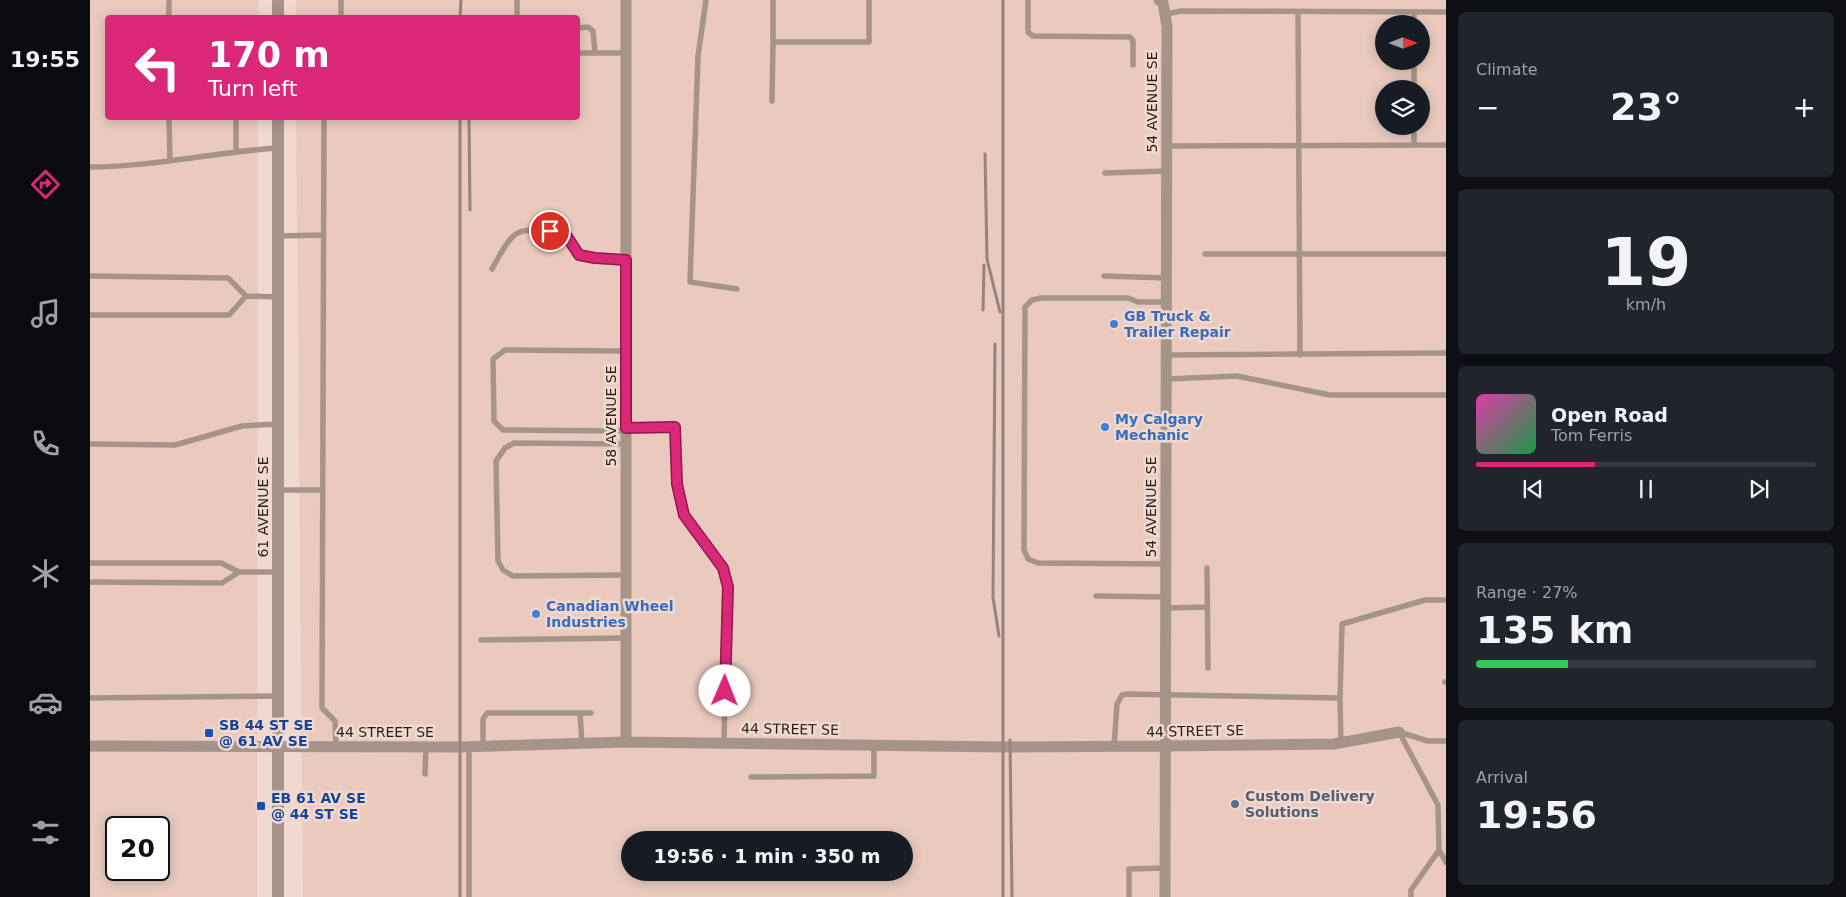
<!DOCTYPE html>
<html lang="en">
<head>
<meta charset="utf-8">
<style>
	:root { --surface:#171b24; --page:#20242c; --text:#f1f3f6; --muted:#9ea1a6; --line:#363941; --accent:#db2777 }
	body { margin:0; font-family:"DejaVu Sans",sans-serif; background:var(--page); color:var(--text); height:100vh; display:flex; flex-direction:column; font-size:19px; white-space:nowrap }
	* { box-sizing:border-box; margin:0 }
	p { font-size:16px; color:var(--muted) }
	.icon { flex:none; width:28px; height:28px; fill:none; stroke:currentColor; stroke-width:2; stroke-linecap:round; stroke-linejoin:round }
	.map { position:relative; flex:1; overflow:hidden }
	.drawer { display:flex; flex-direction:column; gap:12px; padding:12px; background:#0d0f14; width:400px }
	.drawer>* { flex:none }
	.guide { position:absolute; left:15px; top:15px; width:475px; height:105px; border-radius:5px; box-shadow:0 2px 12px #0003; background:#db2777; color:#fff; overflow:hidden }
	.needle { width:32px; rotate:90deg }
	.fabs { position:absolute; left:1285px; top:15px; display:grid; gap:10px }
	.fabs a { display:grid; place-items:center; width:55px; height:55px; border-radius:50%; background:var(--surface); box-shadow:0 2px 12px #0003; font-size:25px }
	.speed { position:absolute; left:15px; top:816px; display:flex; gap:10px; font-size:25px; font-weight:700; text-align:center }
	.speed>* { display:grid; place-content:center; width:65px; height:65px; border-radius:50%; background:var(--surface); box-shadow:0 2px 12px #0003; line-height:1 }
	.speed .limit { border:2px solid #111; border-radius:8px; background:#fff; color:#111 }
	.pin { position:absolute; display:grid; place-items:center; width:42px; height:42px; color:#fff; margin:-21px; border:2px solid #fff; border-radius:50%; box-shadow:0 1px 5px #0007 }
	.me { position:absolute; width:55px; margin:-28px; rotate:1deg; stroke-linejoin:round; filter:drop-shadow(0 0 4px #0008) }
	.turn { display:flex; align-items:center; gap:18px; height:105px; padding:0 20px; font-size:22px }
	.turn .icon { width:65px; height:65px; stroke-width:2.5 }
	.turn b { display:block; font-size:35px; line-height:42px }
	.big { font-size:38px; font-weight:700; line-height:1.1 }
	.drawer .card { flex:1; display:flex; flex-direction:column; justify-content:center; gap:8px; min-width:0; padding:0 18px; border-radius:8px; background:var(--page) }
	.drawer .dial { align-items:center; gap:0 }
	.dial b { font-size:65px; line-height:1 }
	.song { display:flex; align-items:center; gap:15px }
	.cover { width:60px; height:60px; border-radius:8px; background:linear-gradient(135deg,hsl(320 70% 55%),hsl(140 70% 35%)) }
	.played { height:5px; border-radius:2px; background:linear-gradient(90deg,var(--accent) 35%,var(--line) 35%) }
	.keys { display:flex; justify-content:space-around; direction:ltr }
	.heat { display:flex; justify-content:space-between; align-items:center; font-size:28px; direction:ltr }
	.charge { height:8px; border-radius:4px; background:linear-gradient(90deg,#34c759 27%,var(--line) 0) }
	.trip { position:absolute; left:531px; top:831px; width:292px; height:50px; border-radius:25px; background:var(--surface); box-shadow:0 2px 12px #0003; font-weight:700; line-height:50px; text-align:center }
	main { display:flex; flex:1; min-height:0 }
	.menu { display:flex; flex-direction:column; width:90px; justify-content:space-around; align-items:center; background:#090b0e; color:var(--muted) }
	.menu .icon { width:35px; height:35px }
	.menu .on { color:var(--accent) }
	.menu b { font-size:22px; color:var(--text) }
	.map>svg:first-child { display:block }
	.built { fill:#eacabf; fill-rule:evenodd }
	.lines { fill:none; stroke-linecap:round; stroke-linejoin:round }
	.service { stroke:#a6948a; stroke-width:5.5 }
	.minor { stroke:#a6948a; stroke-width:11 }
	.tertiary { stroke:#a6948a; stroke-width:12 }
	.rail { stroke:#95847d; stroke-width:3 }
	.route-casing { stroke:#8e194d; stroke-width:12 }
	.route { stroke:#db2777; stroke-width:9 }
	.shop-dot { fill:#3f7fe0; stroke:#f1d9d0; stroke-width:2 }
	.transit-dot { fill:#1a4fb4; stroke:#f1d9d0; stroke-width:2 }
	.service-dot { fill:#5c6f8a; stroke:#f1d9d0; stroke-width:2 }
	.labels { text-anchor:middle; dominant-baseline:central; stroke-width:5; stroke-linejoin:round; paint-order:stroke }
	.street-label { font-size:14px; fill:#261e1a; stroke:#f1d9d0 }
	.shop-label { font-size:14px; font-weight:bold; fill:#366cbe; stroke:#f1d9d0; text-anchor:start }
	.transit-label { font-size:14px; font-weight:bold; fill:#164399; stroke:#f1d9d0; text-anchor:start }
	.service-label { font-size:14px; font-weight:bold; fill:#4e5e75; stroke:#f1d9d0; text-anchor:start }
</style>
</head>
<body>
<main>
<nav class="menu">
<b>19:55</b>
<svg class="icon on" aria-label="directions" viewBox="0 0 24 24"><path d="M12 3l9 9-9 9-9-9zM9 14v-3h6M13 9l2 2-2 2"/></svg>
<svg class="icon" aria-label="music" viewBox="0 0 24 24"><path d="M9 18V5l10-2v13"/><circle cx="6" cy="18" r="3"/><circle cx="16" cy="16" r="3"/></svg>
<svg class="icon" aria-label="phone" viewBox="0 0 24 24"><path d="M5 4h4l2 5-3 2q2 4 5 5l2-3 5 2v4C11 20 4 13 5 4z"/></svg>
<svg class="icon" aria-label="climate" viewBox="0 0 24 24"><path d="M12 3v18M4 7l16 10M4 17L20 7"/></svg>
<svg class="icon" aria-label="car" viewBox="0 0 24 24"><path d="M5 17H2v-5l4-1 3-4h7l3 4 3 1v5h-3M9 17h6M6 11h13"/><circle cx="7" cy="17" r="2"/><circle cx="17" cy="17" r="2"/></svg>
<svg class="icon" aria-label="filters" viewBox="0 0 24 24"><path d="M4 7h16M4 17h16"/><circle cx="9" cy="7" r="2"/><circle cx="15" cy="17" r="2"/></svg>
</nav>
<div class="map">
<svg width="1356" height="897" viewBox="0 0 1356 897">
	<rect width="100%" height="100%" fill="#f1d9d0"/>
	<!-- built -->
	<path class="built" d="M0,0H168V17L18,18V118H168L167,897H0ZM26,828H69V870H26Z
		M206,0H1356V897H213L206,118H488V18L206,17ZM1294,24H1331V61H1294ZM1294,89H1331V126H1294ZM540,840H815V872H540Z"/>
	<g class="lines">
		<!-- service -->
		<path class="service" d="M79,0V18
			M427,0V18
			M616,0L608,56L600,282L647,289
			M683,0V42H779V0
			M938,0V32L943,36L1040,37L1043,41V65
			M1208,12L1210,355
			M1324,12V24
			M1076,14L1091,11L1356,12
			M251,18V0
			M488,28L498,27L503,31L505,53
			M488,53H535
			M1324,61V89
			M682,101L683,42
			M79,118L80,161
			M234,118L232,708L245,721L246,747
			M1324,126V145
			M1077,146L1356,145
			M146,150V118
			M0,167C63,167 125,152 188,148
			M1015,173L1077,171
			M188,236L233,235
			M1115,254H1356
			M402,269C427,224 424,229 474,232L489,255L505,258L536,260
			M0,276L138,278L156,296L188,297
			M1014,276L1077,278
			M0,315H139L156,296
			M535,351L415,350L403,359L404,421L413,430L536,431
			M1077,355L1356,353
			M1077,379L1147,376L1240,395H1356
			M536,428L585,427L587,484L595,515L633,568L637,587L634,744
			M1047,435L1077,436
			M0,444L85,445L152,426L188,424
			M188,490H231
			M0,563H131L149,572H187
			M1076,564L948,563L938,559L934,550L935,307L942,300L951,298H1038L1048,302H1077
			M1117,568L1118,668
			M535,575L423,576L413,570L408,561L406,461L415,448L424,443L536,444
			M0,582L132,583L149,572
			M1006,596L1076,597
			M1076,608L1117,607
			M391,640L535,638
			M1355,682H1356
			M0,698L187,696
			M1250,698L1252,624L1335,600H1356
			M490,713L492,744
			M1309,732L1348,805L1349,850L1321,890V897
			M1309,732L1338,741H1356
			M393,747V719L397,713H501
			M1024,747L1027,704L1032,695L1037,694L1250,698L1251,743
			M335,774L336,747
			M661,777L784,776V746
			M1349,850L1356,862
			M379,897V747
			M1039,897V869L1075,868"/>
		<!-- minor -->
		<path class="minor" d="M1069,0L1073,3L1077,26L1075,897
			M536,742V0
			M0,746L370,747L536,742L914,747L1075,746L1244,744L1309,732"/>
		<!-- tertiary -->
		<path class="tertiary" d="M188,18V0
			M188,897V118"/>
		<!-- rail -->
		<path class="rail" d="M370,18L371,0
			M370,118V897
			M379,118L380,210
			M895,154L897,259L910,312
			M893,310L894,265
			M905,344L903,597L909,636
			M920,740L922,897
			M913,897V0"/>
	</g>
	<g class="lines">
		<!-- route casing -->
		<g class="route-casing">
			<path id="route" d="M460,231L474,232L489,255L505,258L536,260V428L585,427L587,484L594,515L633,568L638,587L635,691"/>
		</g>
		<!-- route -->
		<use href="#route" class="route"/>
	</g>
	<!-- markers -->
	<g class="shop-dot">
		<circle cx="1024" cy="324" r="5"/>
		<circle cx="1015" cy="427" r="5"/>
		<circle cx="446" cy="614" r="5"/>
	</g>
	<g class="transit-dot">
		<rect x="114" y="728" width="10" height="10" rx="2.5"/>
		<rect x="166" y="801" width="10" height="10" rx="2.5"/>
	</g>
	<circle class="service-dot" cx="1145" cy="804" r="5"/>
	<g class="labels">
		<!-- street labels -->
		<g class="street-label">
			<text transform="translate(1062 102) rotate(-90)">54 AVENUE SE</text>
			<text transform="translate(521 416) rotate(-90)">58 AVENUE SE</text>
			<text transform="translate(173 507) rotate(-90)">61 AVENUE SE</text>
			<text transform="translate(1061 507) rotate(-90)">54 AVENUE SE</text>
			<text transform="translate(700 729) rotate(1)">44 STREET SE</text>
			<text transform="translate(1105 731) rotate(-1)">44 STREET SE</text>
			<text x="295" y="732">44 STREET SE</text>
		</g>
		<!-- shop labels -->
		<g class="shop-label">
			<text x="1034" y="316">GB Truck &amp;<tspan x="1034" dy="16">Trailer Repair</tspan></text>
			<text x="1025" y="419">My Calgary<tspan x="1025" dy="16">Mechanic</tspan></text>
			<text x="456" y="606">Canadian Wheel<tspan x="456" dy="16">Industries</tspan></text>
		</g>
		<!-- transit labels -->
		<g class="transit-label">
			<text x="129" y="725">SB 44 ST SE<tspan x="129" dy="16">@ 61 AV SE</tspan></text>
			<text x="181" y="798">EB 61 AV SE<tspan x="181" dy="16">@ 44 ST SE</tspan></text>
		</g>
		<!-- service labels -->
		<g class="service-label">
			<text x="1155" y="796">Custom Delivery<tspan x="1155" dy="16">Solutions</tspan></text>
		</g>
	</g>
</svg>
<div class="fabs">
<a><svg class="needle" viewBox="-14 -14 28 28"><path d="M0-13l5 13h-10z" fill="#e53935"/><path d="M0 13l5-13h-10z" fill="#9ea1a6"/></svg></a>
<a><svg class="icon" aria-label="layers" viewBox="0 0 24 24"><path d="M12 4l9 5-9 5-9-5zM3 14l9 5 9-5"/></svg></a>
</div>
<div class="speed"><div class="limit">20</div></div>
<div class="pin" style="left:460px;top:231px;background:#d93025"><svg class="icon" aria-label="arrive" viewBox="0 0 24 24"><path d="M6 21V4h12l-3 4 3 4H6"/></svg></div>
<svg class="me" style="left:635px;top:691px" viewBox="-20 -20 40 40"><circle r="19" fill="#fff"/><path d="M0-13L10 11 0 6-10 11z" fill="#db2777"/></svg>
<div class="trip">19:56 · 1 min · 350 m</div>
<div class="guide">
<div class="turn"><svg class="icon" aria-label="left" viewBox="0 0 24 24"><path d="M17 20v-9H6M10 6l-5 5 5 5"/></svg><div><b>170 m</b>Turn left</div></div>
</div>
</div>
<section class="drawer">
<div class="card"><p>Climate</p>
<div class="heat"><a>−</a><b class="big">23°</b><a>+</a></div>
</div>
<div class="card dial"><b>19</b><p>km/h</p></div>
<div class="card">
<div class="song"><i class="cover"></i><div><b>Open Road</b><p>Tom Ferris</p></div></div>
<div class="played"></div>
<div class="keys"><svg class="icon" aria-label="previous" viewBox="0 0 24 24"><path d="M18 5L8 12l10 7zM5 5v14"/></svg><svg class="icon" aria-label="pause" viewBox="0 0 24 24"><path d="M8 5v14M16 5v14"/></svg><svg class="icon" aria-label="next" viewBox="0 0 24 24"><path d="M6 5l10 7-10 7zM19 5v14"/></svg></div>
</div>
<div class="card"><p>Range · 27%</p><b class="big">135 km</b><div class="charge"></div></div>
<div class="card"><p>Arrival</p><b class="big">19:56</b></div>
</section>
</main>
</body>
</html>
